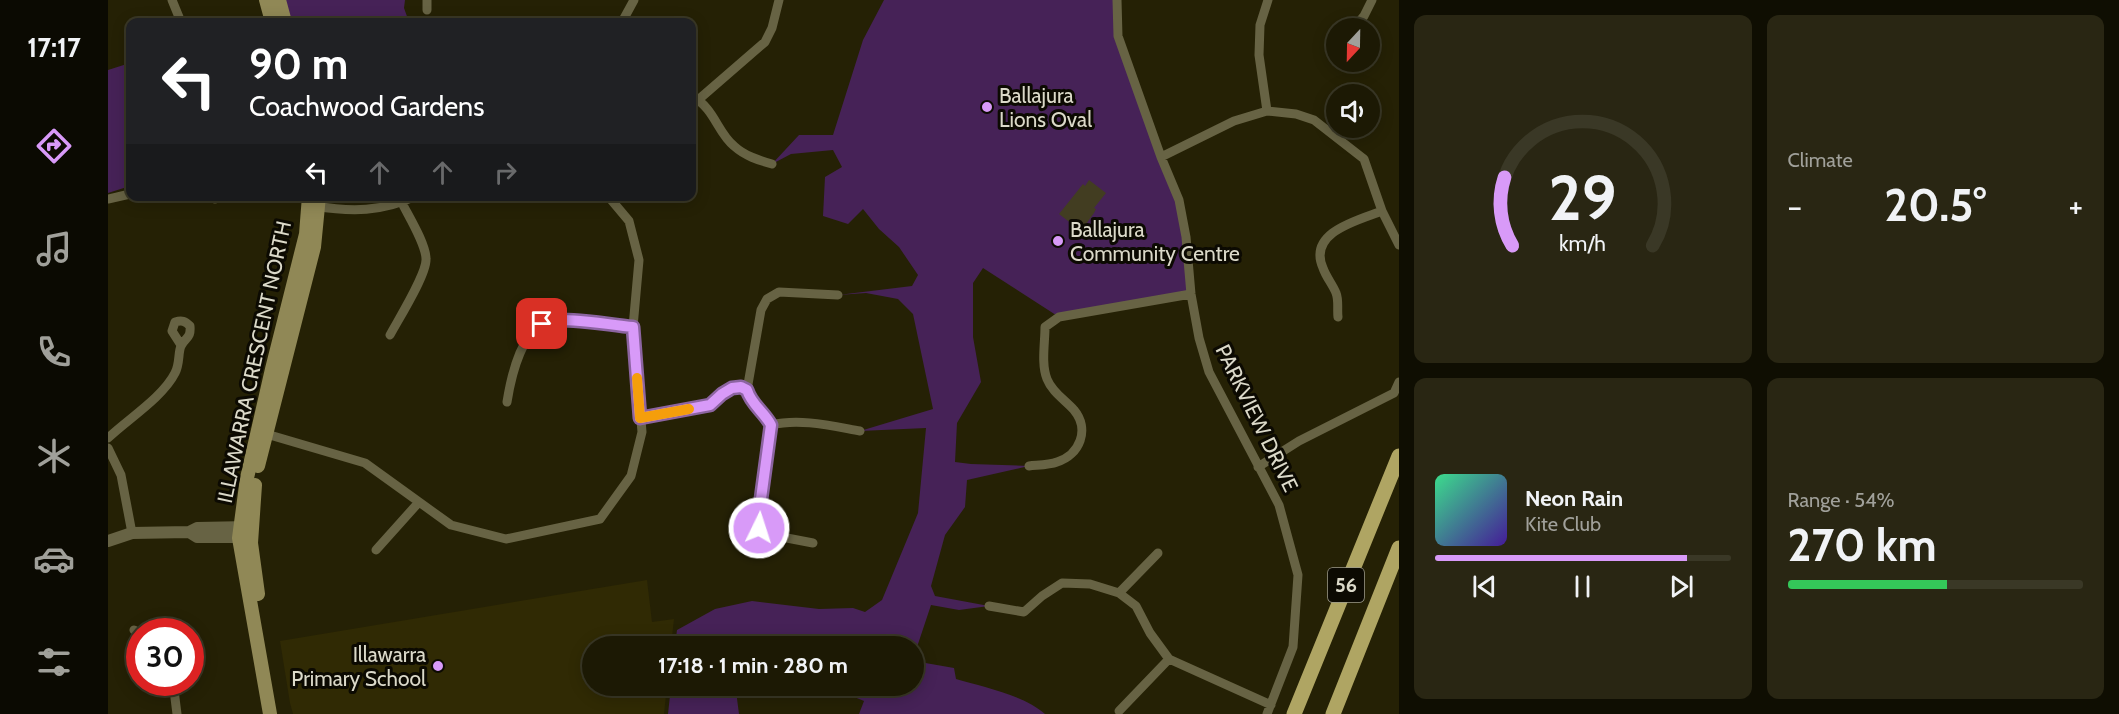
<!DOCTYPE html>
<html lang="en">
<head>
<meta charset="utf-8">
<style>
	:root { --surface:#1c1904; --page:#292613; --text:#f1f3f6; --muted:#a0a09a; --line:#3a3826; --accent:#d89af8 }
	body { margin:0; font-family:Cabin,sans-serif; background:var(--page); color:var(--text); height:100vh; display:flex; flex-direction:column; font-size:22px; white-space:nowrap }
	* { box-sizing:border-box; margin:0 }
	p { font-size:20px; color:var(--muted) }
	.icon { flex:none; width:33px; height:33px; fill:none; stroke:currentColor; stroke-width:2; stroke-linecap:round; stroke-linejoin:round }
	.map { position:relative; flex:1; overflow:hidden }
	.panel { display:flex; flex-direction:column; gap:15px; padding:15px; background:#0f0e02; width:720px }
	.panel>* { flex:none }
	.hud { position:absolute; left:18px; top:18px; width:570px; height:183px; border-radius:12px; box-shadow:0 3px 15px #0003,0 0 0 2px var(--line); background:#202124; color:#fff; overflow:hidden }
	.needle { width:39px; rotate:202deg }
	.tools { position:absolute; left:1218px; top:18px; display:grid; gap:12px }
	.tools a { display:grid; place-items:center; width:54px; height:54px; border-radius:50%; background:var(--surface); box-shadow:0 3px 15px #0003,0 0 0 2px var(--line); font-size:30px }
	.speed { position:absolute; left:18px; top:618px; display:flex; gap:12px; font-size:30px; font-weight:700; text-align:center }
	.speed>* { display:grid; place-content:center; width:78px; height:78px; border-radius:50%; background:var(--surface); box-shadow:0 3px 15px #0003,0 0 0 2px var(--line); line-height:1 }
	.speed .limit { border:9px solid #d22; background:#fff; color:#111 }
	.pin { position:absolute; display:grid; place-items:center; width:51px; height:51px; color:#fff; margin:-26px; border-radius:12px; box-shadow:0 3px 9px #0006 }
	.me { position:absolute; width:66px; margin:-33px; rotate:4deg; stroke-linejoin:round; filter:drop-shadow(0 0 4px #0008) }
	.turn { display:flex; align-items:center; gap:21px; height:126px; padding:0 24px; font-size:27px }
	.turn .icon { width:78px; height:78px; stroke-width:2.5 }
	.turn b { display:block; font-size:42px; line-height:51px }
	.lanes { display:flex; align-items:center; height:57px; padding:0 24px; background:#0003; justify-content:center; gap:30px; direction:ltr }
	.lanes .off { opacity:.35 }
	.big { font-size:45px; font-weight:800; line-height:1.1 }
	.panel .card { flex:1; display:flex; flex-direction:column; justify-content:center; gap:9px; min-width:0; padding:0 21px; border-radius:12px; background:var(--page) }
	.panel .dial { align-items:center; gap:0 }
	.dial svg { height:156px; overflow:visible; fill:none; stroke:var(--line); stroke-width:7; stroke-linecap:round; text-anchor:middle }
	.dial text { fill:var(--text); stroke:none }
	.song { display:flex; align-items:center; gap:18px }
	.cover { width:72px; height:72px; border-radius:9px; background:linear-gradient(135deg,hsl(150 70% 55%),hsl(260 70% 35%)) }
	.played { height:6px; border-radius:3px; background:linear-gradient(90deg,var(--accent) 85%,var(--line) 85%) }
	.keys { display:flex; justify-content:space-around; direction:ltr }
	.heat { display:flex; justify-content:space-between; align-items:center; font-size:33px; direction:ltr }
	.charge { height:9px; border-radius:4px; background:linear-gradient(90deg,#34c759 54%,var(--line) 0) }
	.panel .tiles { flex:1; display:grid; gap:15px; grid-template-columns:repeat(2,1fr) }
	.trip { position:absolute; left:474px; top:636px; width:342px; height:60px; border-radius:30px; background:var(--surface); box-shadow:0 3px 15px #0003,0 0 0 2px var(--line); font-weight:800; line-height:60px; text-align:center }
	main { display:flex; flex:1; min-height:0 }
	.tab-bar { display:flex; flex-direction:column; width:108px; justify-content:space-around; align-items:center; background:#0b0a02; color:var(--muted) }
	.tab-bar .icon { width:42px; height:42px }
	.tab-bar .on { color:var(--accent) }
	.tab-bar b { font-size:27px; color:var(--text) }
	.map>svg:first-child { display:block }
	.built { fill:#302a04 }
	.green { fill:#462257 }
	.building { fill:#423d21 }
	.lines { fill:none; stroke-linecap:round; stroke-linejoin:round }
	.minor { stroke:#676344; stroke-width:9 }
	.tertiary { stroke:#676344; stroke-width:12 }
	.secondary { stroke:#908856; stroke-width:14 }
	.primary { stroke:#afa563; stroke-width:15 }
	.route-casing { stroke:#8c64a1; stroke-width:15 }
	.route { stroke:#d89af8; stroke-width:10 }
	.slow { stroke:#f59e0b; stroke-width:10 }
	.poi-dot { fill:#d89af8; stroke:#0c0a02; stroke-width:2 }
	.labels { text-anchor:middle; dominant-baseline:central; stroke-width:6; stroke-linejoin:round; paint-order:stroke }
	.shield { fill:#0c0a02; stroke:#9d9b8d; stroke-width:1.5 }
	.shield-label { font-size:20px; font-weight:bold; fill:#dbd9c9 }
	.poi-label { font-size:21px; fill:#dbd9c9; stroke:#0c0a02; text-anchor:start }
	.street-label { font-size:21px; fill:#dbd9c9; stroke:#0c0a02 }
</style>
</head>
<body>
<main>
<nav class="tab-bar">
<b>17:17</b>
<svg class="icon on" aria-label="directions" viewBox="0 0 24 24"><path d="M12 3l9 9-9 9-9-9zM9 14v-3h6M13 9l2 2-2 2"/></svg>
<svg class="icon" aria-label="music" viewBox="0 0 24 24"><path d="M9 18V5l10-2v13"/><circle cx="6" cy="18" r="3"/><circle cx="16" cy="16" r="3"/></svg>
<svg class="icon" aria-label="phone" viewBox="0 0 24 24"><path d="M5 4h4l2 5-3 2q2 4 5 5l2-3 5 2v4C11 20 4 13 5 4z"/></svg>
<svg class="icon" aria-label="climate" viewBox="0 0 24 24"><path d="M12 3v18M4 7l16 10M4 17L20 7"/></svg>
<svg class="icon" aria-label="car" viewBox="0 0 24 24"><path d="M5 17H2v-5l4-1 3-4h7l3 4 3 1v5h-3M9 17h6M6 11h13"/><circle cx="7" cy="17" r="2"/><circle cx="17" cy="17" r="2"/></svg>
<svg class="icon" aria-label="filters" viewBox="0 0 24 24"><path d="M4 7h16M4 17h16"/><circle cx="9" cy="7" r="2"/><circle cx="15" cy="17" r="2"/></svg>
</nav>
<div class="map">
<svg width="1291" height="714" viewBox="0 0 1291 714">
	<rect width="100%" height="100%" fill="#252105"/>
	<!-- built -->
	<path class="built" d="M539,580L544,622L566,619L563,646H484V686H559L556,714H185L182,703L172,641Z"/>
	<!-- green -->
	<path class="green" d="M174,0H297L296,8L301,22H180Z
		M776,0H1009L1010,36L1071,200L1083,294L951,317L875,268L865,283V337L873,382L849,423L847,462L863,464L921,466L859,480L857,507L837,535L823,586L827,596L881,606L851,610L823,605L806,656V646H567L569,630L607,609L644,601L711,609L745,608L757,612L774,600L810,513L818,428L752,431L825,409L805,314L790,299L758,293L730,295L804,286L810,275L791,247L771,229L755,209L740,224L715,216L717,177L734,167L725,150L683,154L664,164L691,135H725L755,40Z
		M22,63V186L0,193V70Z
		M806,661L846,668L848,679C875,687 916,695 937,714H751L756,701L720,686H806Z
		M563,686H631L628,691L631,714H560Z"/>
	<!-- building -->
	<path class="building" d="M981,180L998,193L986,208L988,209L986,213L973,231L951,214L975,184L977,186Z"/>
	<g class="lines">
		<!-- minor -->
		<path class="minor" d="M64,0L73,22
			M319,0V10
			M1009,0L1010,36L1053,157L1071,200L1078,237L1083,294L1091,338L1101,372L1171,505L1190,575L1185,647L1159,714
			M514,22L526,0
			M1246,28L1256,16L1264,0
			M584,96C607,109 609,132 626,146C637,156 650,160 664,164
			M590,100L657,42L664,28L671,0
			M1159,111L1151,55L1152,25L1160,0
			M1053,157L1126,121L1159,111L1188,114L1206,120L1256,159L1274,211L1291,245
			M104,196L107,199
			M0,199L22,194
			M207,206C243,212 274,212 308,196
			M1230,317C1229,310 1231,300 1228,293C1225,285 1218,277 1215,268C1199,232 1251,220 1274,211
			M282,335C290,320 319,274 318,259C318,244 301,217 294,203
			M639,390C643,404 656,412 663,425L650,521L651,528L658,534L705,543
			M399,402C403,377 414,325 445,320C463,317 504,325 525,327
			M532,418L602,405L613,394L633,387L639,390L653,310L659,299L671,292L730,295
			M663,425C692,418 724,426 752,431
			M155,433L257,463L343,525L398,539L492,519L523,476L534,432L525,327L531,260L521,221L500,196
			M0,438C20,419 55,397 67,373C72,364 70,352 73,346C78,336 83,339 82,326C77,321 74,320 67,322L64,331L73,345
			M0,448L13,475L24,533
			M921,466C930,465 941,465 949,462C972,455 982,429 966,410C957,400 944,392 939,379C933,364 937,343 937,327L951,317L1083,294
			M1150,467L1191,441L1286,393L1291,382
			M268,550L311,502
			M1011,593L1050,553
			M881,606L916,612L934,596L954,583L982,584L1011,593L1028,606L1042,633L1061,659L1163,705
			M26,630L32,633
			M65,682L69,714
			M1011,711L1061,659"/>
		<!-- tertiary -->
		<path class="tertiary" d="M81,532L89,537H138
			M0,541L24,533L81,532L89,528L141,527"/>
		<!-- secondary -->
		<path class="secondary" d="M158,0L164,22
			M171,0L177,22
			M150,466L206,247L211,196
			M147,485L143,543L150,594
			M162,714L131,538L139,478L164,369L198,234L201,196"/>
		<!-- primary -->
		<path class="primary" d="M1186,714L1291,456
			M1225,714L1291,548"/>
	</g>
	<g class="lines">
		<!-- route casing -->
		<g class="route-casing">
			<path id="route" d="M434,324C459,315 498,325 525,327L532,418L602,405L614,394L624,388L633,387L639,390C643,404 656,412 663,425L650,521L651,528"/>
		</g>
		<!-- route -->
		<use href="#route" class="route"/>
		<!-- slow -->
		<path class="slow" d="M529,378L532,418L581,409"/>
	</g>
	<!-- markers -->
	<g class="poi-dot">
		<circle cx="879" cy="107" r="6"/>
		<circle cx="950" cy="241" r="6"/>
		<circle cx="330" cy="666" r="6"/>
	</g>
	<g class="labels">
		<!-- shield labels -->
		<rect class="shield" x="1220" y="568" width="36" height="34" rx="4.5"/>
		<g class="shield-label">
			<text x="1238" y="585">56</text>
		</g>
		<!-- poi labels -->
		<g class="poi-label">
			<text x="891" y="95">Ballajura<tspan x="891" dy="24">Lions Oval</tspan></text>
			<text x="962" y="229">Ballajura<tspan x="962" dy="24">Community Centre</tspan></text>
			<text x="318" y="654" text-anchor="end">Illawarra<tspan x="318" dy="24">Primary School</tspan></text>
		</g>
		<!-- street labels -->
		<g class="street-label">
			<text transform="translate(146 362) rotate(-78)">ILLAWARRA CRESCENT NORTH</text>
			<text transform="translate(1149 418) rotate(64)">PARKVIEW DRIVE</text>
		</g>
	</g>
</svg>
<div class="tools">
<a><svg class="needle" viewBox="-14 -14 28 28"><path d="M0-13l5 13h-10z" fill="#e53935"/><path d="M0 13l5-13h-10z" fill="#a0a09a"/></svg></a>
<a><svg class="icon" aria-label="sound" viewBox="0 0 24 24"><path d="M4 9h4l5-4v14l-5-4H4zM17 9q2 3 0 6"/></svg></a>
</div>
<div class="speed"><div class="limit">30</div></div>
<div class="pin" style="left:434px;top:324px;background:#d93025"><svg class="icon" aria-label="arrive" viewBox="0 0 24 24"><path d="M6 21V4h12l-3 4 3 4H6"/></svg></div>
<svg class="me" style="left:651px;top:528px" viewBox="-20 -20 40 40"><circle r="17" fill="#d89af8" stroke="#fff" stroke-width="3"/><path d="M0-11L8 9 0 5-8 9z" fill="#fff"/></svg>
<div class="trip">17:18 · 1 min · 280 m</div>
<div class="hud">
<div class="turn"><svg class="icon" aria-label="left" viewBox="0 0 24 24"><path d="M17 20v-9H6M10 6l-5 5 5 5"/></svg><div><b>90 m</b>Coachwood Gardens</div></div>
<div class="lanes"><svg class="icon" aria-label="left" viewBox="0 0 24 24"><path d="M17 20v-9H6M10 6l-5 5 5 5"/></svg><svg class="icon off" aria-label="ahead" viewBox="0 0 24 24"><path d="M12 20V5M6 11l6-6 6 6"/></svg><svg class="icon off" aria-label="ahead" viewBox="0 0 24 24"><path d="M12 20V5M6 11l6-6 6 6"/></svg><svg class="icon off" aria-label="right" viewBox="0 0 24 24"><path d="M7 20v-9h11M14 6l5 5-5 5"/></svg></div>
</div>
</div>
<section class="panel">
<div class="tiles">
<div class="card dial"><svg viewBox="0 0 100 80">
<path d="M14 69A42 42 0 1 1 86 69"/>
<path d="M14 69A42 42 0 0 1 10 34" stroke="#d89af8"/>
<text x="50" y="56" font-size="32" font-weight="700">29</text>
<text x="50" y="72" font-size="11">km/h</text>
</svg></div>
<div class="card"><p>Climate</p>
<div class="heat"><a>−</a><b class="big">20.5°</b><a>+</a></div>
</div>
<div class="card">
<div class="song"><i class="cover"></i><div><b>Neon Rain</b><p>Kite Club</p></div></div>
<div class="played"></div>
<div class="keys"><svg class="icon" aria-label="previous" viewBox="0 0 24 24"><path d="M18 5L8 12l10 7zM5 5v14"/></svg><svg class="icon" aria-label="pause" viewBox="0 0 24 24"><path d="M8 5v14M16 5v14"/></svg><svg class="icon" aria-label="next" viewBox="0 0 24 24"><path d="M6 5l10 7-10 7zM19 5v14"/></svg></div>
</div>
<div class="card"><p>Range · 54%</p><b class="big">270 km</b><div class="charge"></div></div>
</div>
</section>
</main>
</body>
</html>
